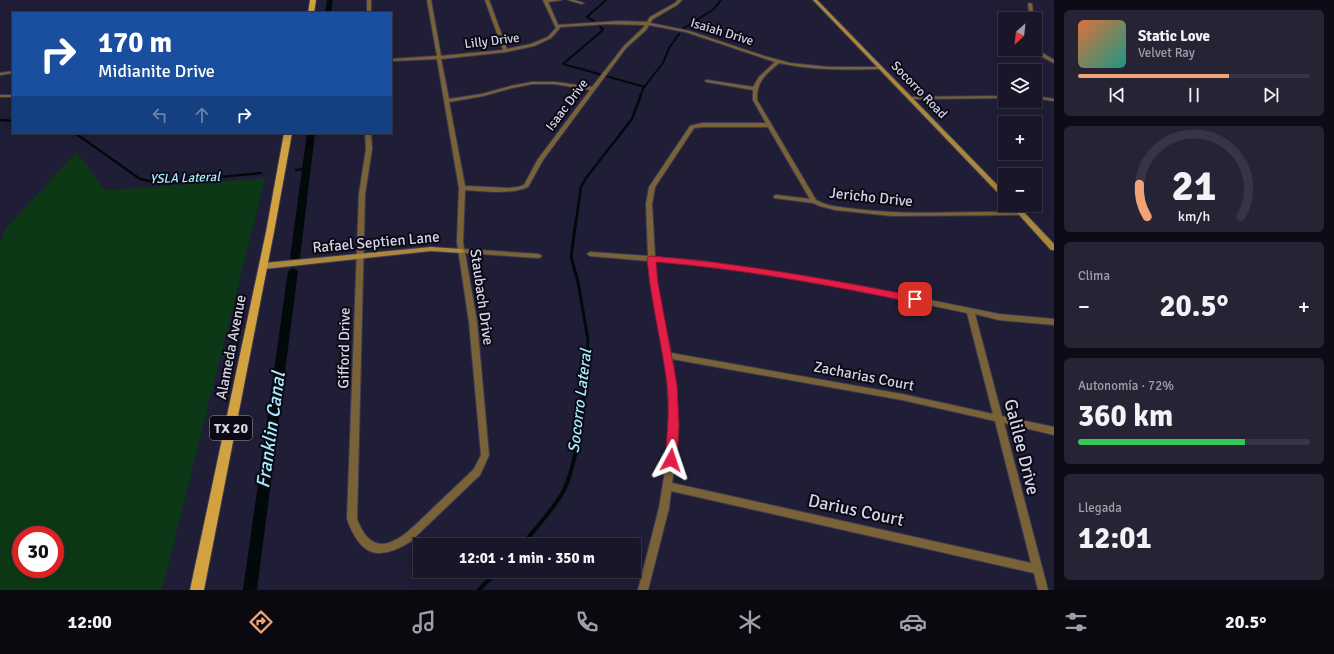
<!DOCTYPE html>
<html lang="es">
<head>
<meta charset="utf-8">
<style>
	:root { --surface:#181628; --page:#252334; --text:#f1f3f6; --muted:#9f9fa8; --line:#363545; --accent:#efa377 }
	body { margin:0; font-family:Signika,sans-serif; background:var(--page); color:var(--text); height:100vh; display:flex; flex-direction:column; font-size:15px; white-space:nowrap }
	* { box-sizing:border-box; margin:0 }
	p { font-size:13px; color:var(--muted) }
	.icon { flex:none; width:22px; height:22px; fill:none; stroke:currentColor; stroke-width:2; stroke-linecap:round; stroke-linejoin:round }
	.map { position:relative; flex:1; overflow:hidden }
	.panel { display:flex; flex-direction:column; gap:10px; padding:10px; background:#0d0c16; width:280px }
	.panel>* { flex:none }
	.banner { position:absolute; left:12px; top:12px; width:380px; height:122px; border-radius:0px; box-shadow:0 2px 10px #0003,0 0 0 1px var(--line); background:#1a4fa0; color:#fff; overflow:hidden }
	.needle { width:26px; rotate:207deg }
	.controls { position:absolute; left:998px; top:12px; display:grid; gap:8px }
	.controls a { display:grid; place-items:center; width:44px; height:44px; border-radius:0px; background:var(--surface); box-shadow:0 2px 10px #0003,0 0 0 1px var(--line); font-size:20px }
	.speed { position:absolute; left:12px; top:526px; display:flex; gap:8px; font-size:20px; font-weight:700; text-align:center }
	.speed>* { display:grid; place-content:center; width:52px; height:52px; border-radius:50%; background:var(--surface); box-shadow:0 2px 10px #0003,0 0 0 1px var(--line); line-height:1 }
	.speed .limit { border:6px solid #d22; background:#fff; color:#111 }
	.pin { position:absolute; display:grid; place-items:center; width:34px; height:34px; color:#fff; margin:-17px; border-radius:8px; box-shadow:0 2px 6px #0006 }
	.me { position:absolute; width:44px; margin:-22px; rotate:5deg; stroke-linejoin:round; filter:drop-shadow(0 0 3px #0008) }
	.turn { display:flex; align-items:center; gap:14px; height:84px; padding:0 20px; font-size:18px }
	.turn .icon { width:52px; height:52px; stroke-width:2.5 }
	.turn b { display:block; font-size:28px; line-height:34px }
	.lanes { display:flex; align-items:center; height:38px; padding:0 20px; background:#0003; justify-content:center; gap:20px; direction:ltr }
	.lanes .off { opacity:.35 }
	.big { font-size:30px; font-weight:800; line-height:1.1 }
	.panel .card { flex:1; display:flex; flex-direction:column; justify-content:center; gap:6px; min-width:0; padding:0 14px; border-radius:6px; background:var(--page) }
	.panel .dial { align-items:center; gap:0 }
	.dial svg { height:104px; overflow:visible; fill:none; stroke:var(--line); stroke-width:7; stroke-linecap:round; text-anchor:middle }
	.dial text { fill:var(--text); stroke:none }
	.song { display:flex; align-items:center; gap:12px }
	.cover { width:48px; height:48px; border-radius:6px; background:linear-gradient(135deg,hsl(20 70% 55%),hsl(170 70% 35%)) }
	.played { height:4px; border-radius:2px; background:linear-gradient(90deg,var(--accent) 65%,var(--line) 65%) }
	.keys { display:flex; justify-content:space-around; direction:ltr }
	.heat { display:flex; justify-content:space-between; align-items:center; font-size:22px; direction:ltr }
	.charge { height:6px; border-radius:3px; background:linear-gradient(90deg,#34c759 72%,var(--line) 0) }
	.trip { position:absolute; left:413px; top:538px; width:228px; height:40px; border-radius:0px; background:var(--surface); box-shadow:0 2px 10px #0003,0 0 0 1px var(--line); font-weight:800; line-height:40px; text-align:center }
	.menu { display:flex; height:64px; justify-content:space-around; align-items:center; background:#0a0910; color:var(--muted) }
	.menu .icon { width:28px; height:28px }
	.menu .on { color:var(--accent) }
	.menu b { font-size:18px; color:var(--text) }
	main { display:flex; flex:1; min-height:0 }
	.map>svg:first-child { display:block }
	.green { fill:#0d3815; fill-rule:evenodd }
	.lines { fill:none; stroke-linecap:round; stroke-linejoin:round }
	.stream-far3 { stroke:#02090b; stroke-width:2 }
	.stream-far2 { stroke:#02090b; stroke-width:2.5 }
	.stream-far1 { stroke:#02090b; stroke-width:3 }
	.stream { stroke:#02090b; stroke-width:4 }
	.canal { fill:#02090b; fill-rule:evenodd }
	.street-casing { stroke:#3d3b52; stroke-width:2 }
	.secondary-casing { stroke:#3d3b52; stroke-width:2 }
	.primary-casing { stroke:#3d3b52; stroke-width:2 }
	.street { fill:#796237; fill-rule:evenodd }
	.secondary { fill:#ab863d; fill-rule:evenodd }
	.primary { fill:#d1a23f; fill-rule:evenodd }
	.route { fill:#e11d48; stroke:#92132f }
	.labels { text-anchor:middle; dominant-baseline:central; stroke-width:4; stroke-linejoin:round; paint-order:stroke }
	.far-street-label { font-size:13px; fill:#d5d4e5; stroke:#0a0914 }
	.far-water-label { font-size:13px; font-style:italic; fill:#a8ecfd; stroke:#0a0914 }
	.shield { fill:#0a0914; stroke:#9897a6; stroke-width:1 }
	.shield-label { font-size:14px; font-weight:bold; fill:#d5d4e5 }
	.street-label { font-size:15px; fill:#d5d4e5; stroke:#0a0914 }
	.water-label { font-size:16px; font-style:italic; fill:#a8ecfd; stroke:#0a0914 }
	.near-street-label { font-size:18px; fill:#d5d4e5; stroke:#0a0914 }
	.near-water-label { font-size:19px; font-style:italic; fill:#a8ecfd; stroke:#0a0914 }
</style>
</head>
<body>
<main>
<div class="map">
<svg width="1054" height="590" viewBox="0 0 1054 590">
	<rect width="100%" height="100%" fill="#201e36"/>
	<!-- green -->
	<path class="green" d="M77,152L104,190L142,188L265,178L162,590H0V243L6,228ZM21,535H55V569H21Z"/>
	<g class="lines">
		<!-- stream-far3 -->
		<path class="stream-far3" d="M595,22L587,17L606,0
			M598,24L603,30L563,64L645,87
			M684,28L714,9L721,0
			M640,96L644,87L663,63L669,48L679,34"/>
		<!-- stream-far2 -->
		<path class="stream-far2" d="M0,120L13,121
			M75,133L140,179L158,183L261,173
			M296,170L306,169
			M576,221L581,187L586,178L632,119L641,95"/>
		<!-- stream-far1 -->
		<path class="stream-far1" d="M576,220L571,257L578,282L588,340L585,382"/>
		<!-- stream -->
		<path class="stream" d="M522,545C535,529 549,514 560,497C576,473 583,410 585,381
			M479,590L497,571"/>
		<!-- canal -->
		<path class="canal" d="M327,0H333L331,13H325Z
			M307,133H315L300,258L295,261L290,258Z
			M293,268L298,271L257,590H243L288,271Z"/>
		<!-- street casing -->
		<g class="street-casing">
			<path id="street" d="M367,0H371V13H367Z
				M427,0H431L441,56L503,50L485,0H489L507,49L531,44L548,37L556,28L543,0H562L548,2L558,25L620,21L647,22L650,17L675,3L678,0H682L677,5L653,19L650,23L689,31L764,56L790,63L828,67H882V69H880C846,70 812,70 779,63C766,74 756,81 757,100L816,200C828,207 841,207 855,209C910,216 966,211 1022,212L1025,214L1024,215L892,216L835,210L820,206L813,203L774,198V196L776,195L810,199L768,127H702L694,128L655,187L652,204L655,257L703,261L866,287L999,314L1054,319V325L999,320L975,314L1002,416L1054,427V435L1004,423L1048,590H1038L1034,573L671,491L669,508L648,590H638L659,508L669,447L670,425L666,368L650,283L649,261L590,256L587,254L590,252L648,256L646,204L649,187L690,126L702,123H766L753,100V90L707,82L705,81L707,80L753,87L759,77L775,62L686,32L649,25L646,30L626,48L543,160L528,187C509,195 485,191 465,190L463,242L464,249L539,254L542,256L539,258L465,253L477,322L489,455L480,475L410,542C377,562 360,555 347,519L359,194L366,149L365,133H371L372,149L365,194L357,519C376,569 408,532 431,510C445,496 460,483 474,469L481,455L469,322L457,242L459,188L437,59L391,61V59L437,56ZM607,24L645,25L643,28L624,46L592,87L555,82H532L511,86L482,94L449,99L441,59L506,52L534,46L551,38L559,29L560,27ZM532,84H555L590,90L538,159L524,185L518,187L509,188L465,186L449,102L483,96L512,88ZM655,261C760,270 864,291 967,313L993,414L902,394L671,353L656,283ZM672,359L902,400L995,421L1031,563L672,483L677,447L678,425L674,368Z
				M568,0H574L584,3L582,4Z
				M1030,3L1032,4L1034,19H1030L1028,4Z
				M1035,42L1037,43L1039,51L1054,60V63L1035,53L1034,49Z
				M13,71V73L0,75V73Z
				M0,95H13V97H0Z
				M1005,96V98L910,99L908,98L910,97Z
				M1035,96L1054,99V101L1035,98Z"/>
		</g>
		<!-- secondary casing -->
		<g class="secondary-casing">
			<path id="secondary" d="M813,0H817L1005,193V199L1003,198Z
				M1010,205H1017L1054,244V250H1051Z
				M431,247L461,249L465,251L461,253L431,251L264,269L260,266L264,263Z"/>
		</g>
		<!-- primary casing -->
		<g class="primary-casing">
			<path id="primary" d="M310,0H316L314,13H308Z
				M284,133H292L274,232L204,590H190L266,232Z"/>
		</g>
		<!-- street -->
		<use href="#street" class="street"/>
		<!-- secondary -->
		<use href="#secondary" class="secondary"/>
		<!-- primary -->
		<use href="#primary" class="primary"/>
	</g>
	<!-- route -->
	<path class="route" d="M651,256C740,263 828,279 915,296L920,299L915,303C829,285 743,269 656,262L658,283L677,385L679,425L677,460L675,464L671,465L667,464L665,460C667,435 670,408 667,383C661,341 651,301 647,258Z"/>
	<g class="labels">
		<!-- far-street labels -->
		<g class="far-street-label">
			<text transform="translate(722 32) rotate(17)">Isaiah Drive</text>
			<text transform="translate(492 41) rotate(-7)">Lilly Drive</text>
			<text transform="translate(919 90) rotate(46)">Socorro Road</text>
			<text transform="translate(567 105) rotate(-53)">Isaac Drive</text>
		</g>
		<!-- far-water labels -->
		<g class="far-water-label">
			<text transform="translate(185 178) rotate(-2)">YSLA Lateral</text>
		</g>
		<!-- shield labels -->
		<rect class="shield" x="210" y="416" width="42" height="24" rx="3"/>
		<g class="shield-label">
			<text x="231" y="428">TX 20</text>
		</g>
		<!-- street labels -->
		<g class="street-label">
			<text transform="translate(871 197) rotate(6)">Jericho Drive</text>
			<text transform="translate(376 242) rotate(-5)">Rafael Septien Lane</text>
			<text transform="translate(482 297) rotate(82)">Staubach Drive</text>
			<text transform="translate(231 347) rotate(-79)">Alameda Avenue</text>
			<text transform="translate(344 348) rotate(-89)">Gifford Drive</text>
			<text transform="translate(864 376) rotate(11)">Zacharias Court</text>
		</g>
		<!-- water labels -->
		<g class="water-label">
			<text transform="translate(580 401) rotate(-83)">Socorro Lateral</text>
		</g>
		<!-- near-street labels -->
		<g class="near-street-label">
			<text transform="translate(1022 447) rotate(76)">Galilee Drive</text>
			<text transform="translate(856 510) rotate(12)">Darius Court</text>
		</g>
		<!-- near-water labels -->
		<g class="near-water-label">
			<text transform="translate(271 430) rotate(-82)">Franklin Canal</text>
		</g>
	</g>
</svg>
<div class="controls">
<a><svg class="needle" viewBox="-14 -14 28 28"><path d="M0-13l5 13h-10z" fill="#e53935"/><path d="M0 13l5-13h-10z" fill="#9f9fa8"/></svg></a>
<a><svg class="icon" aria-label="layers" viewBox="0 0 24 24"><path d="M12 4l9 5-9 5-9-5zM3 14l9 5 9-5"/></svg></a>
<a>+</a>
<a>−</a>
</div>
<div class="speed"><div class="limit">30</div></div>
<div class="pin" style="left:915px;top:299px;background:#d93025"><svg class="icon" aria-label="arrive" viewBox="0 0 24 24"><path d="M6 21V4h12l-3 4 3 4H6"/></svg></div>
<svg class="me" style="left:671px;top:460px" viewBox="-20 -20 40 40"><path d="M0-17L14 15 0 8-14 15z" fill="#e11d48" stroke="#fff" stroke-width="4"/></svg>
<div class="trip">12:01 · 1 min · 350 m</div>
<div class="banner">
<div class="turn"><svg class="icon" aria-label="right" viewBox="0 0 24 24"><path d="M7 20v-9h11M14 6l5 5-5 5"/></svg><div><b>170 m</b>Midianite Drive</div></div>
<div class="lanes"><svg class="icon off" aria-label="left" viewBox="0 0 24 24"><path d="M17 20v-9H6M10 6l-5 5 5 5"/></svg><svg class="icon off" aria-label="ahead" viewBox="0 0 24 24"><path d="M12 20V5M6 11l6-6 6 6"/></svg><svg class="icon" aria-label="right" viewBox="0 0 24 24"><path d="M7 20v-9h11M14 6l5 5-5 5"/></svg></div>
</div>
</div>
<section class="panel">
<div class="card">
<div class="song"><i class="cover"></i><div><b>Static Love</b><p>Velvet Ray</p></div></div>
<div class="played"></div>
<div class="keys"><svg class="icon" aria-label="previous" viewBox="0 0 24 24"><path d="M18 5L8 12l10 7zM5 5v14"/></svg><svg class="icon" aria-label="pause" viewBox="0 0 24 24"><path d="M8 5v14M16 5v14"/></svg><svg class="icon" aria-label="next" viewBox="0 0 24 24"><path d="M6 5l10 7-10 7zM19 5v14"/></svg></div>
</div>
<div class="card dial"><svg viewBox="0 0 100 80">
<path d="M14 69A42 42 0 1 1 86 69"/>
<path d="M14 69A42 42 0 0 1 8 44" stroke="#efa377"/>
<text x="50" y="56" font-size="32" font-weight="700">21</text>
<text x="50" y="72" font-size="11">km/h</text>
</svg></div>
<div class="card"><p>Clima</p>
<div class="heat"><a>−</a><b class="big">20.5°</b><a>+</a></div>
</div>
<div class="card"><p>Autonomía · 72%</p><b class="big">360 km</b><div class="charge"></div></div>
<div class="card"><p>Llegada</p><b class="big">12:01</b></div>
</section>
</main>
<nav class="menu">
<b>12:00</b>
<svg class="icon on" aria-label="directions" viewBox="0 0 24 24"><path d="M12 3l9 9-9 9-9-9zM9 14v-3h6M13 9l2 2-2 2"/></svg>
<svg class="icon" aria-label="music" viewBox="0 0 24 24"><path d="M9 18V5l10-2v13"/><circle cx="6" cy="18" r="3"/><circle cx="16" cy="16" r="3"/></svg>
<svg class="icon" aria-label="phone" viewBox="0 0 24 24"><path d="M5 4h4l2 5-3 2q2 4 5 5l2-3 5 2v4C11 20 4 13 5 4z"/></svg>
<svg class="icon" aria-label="climate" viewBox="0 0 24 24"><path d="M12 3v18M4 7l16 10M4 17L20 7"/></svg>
<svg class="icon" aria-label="car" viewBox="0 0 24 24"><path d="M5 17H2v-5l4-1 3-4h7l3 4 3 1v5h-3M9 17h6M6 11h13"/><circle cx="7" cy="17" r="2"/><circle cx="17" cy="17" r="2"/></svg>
<svg class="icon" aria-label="filters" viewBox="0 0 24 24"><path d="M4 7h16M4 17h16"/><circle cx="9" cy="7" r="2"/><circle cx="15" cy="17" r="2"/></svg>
<b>20.5°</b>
</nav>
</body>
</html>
